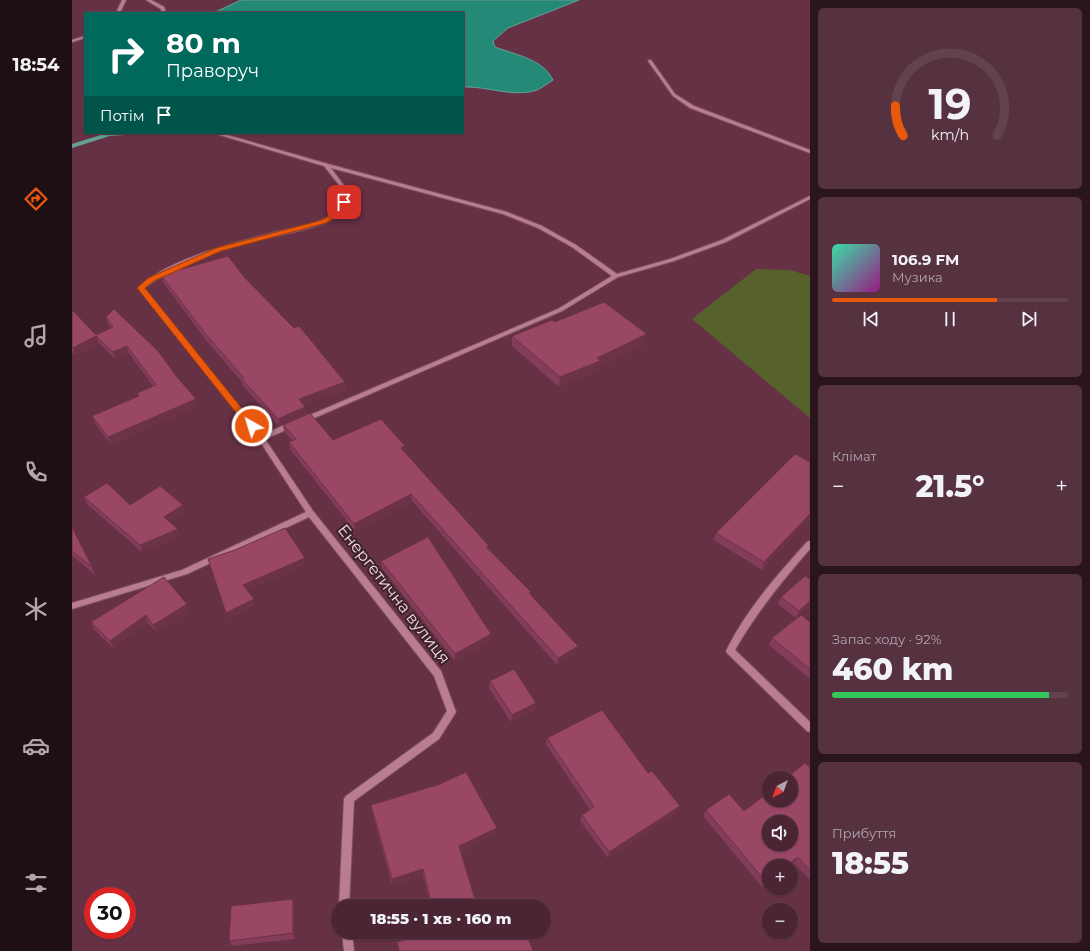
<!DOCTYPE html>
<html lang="uk">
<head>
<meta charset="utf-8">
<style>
	:root { --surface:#4c2534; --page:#563140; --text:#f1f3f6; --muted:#b2a5ac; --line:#63424f; --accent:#ea580c }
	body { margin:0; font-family:Montserrat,sans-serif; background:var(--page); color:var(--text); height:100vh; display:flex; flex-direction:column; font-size:15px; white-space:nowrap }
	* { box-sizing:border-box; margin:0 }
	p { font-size:13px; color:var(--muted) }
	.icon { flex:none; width:22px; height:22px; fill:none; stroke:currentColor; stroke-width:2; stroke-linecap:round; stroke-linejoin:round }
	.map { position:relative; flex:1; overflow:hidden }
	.sheet { display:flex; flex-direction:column; gap:8px; padding:8px; background:#2a141d; width:280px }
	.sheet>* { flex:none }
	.banner { position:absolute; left:12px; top:12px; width:380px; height:122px; border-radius:0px; box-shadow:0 1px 3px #0004,0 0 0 1px var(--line); background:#00695c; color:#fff; overflow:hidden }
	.needle { width:26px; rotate:221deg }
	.tools { position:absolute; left:690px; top:771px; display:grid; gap:8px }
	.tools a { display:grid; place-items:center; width:36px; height:36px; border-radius:50%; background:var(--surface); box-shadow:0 1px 3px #0004,0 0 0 1px var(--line); font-size:20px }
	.speed { position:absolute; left:12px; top:887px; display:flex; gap:8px; font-size:20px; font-weight:700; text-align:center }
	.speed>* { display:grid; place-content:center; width:52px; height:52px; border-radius:50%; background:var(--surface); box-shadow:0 1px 3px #0004,0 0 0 1px var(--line); line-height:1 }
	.speed .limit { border:6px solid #d22; background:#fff; color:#111 }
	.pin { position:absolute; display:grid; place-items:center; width:34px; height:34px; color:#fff; margin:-17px; border-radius:8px; box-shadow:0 2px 6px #0006 }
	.me { position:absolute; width:44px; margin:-22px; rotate:321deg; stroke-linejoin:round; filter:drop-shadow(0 0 3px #0008) }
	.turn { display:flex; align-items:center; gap:14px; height:84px; padding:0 16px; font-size:18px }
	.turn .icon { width:52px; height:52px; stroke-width:2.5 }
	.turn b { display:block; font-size:28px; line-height:34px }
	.then { display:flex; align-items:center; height:38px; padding:0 16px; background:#0003; gap:8px; font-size:15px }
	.big { font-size:30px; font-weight:800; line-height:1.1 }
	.sheet .tile { flex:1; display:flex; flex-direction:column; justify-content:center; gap:6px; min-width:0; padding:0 14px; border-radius:6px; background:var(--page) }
	.sheet .dial { align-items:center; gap:0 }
	.dial svg { height:104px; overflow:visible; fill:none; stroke:var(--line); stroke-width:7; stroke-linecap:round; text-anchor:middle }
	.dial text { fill:var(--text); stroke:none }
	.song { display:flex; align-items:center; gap:12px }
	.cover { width:48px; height:48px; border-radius:6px; background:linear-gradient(135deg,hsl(160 70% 55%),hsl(310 70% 35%)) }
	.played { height:4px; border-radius:2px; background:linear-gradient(90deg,var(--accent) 70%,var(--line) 70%) }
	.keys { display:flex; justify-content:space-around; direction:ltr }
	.heat { display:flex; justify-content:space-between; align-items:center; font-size:22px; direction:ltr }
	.charge { height:6px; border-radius:3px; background:linear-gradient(90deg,#34c759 92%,var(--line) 0) }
	.trip { position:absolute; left:259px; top:899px; width:220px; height:40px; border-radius:20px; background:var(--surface); box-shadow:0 1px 3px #0004,0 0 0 1px var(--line); font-weight:800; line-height:40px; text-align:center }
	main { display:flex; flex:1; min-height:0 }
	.tab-bar { display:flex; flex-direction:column; width:72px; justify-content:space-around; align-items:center; background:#1e0f15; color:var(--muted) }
	.tab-bar .icon { width:28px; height:28px }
	.tab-bar .active { color:var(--accent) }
	.tab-bar b { font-size:18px; color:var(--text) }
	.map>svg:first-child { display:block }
	.green { fill:#57612b }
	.water { fill:#258977; stroke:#64a096 }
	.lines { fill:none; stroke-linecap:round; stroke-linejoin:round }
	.stream { fill:#64a096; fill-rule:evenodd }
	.minor-casing { stroke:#7d5061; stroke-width:2 }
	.minor { fill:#b97c90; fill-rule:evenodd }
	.wall { fill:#843d58 }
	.shaded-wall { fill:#6c3247 }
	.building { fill:#9a4766; stroke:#6c3247; fill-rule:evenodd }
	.route { fill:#ea580c; stroke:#983908 }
	.labels { text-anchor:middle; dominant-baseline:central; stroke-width:4; stroke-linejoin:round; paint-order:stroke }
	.near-street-label { font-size:16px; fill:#f7d5df; stroke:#3c232b }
</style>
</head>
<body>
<main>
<nav class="tab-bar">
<b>18:54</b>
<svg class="icon active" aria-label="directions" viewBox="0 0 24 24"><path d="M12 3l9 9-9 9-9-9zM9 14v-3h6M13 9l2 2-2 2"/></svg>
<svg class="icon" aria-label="music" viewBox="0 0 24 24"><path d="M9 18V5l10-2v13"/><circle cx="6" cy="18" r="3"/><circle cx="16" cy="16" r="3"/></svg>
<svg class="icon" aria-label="phone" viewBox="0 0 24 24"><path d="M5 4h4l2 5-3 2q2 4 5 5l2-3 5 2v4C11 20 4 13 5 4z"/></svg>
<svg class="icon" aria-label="climate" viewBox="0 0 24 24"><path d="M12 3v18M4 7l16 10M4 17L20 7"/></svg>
<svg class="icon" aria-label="car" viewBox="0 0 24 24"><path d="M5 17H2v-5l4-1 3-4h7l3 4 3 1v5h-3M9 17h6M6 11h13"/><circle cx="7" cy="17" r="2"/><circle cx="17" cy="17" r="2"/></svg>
<svg class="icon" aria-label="filters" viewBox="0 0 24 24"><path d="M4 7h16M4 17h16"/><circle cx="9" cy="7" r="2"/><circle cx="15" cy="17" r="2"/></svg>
</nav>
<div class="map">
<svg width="738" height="951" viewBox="0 0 738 951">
	<rect width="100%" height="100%" fill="#663145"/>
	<!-- green -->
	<path class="green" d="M684,269L718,270L738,276V418L620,319Z"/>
	<!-- water -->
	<path class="water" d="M169,0H507L436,28L421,41L423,47C444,55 471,59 481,80C476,83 470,88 465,90C442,98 415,86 391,87V13H141Z"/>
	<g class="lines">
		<!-- stream -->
		<path class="stream" d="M35,133H57L54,135L38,136L0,148V144Z"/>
		<!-- minor casing -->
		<g class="minor-casing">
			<path id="minor" d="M50,0H54L48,13H44Z
				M74,0H79L92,7L94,13H90L89,9Z
				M13,36V38L0,42V40Z
				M577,60H579L603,94L622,106L738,150V153L618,108L601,96L576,61Z
				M141,133H148L256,164L435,212L470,226L504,245L545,274L598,259L650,240L738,196V199L654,242L602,261L546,277L490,311L233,422H231L230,420L231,418L486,309L540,276L500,247L466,228L431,214L259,168L276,191C274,197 273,209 268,214C252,228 206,235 184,241C144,251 106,264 72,288L190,435L217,423H221L222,425L221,427L193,439L241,511L369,671L384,712L367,739L282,801L277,906H267L272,799L274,796L361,733L375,711L362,676L237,517L115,574L0,609V603L110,570L234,512L187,440L66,288C96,258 166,242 207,231C221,228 256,222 265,211C267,208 270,196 272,191L252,166Z
				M738,541V549C710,581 684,613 663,650L738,722V732L735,731L655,653L654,651C674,610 705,575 735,542Z
				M270,932H280L282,951H272Z"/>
		</g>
		<!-- minor -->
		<use href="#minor" class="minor"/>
	</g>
	<!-- wall -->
	<path class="wall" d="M89,275L173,278L273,382L274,390L232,405L234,414L207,426L171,386L170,382L133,339L91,282Z
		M0,310L24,335L39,328L36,324L34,317L105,377L124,399L125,406L39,445L23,423L20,416L66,396L65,393L81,386L57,353L43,359L27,343L4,355L0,352Z
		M483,322L573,344L528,367L527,371L487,387L440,346V336Z
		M211,425L261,440L333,446V454L417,549L459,592L458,595L504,653L485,665L340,501L283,531L218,449L217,442L220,440L212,432Z
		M738,462V518L690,570L642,540L644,533Z
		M12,497L58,505L113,512L98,522L106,529L108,536L70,552L15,504Z
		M0,527L20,567L23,575L0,555Z
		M309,561L419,634V641L383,661L310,568Z
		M738,579V605L724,618L706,604L709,597Z
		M117,611L84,632L76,623L41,648L22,629L19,622Z
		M738,622V679L697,645L700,638Z
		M418,681L463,710L439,722L417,688Z
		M475,738L576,773L608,806L605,812L536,858L508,821L510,815L518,810L474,744Z
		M738,768V880L722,863L690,887L631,816L634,810L672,811Z
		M299,805L425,828L424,834L388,852L405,906H359L351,875L320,885L300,812Z
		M223,905V939L160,946L157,941Z"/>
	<!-- shaded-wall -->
	<path class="shaded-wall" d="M575,334L573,344L528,367L527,371L487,387L488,377Z
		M24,336L27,343L4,355L1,348Z
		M55,346L57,353L43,359L41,352Z
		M273,382L274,390L228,407L227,399Z
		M124,399L125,406L39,445L36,437Z
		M233,407L234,414L207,426L206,419Z
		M333,446L334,453L329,456V448Z
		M339,494L340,501L283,531L282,524Z
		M111,505L113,512L94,525L92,517Z
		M738,514V518L690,570L692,562Z
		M106,529L108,536L70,552L68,545Z
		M233,558L234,565L173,592L171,585Z
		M182,599L183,606L156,620L154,613Z
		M738,601V605L724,618L727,611Z
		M115,604L117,611L84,632L81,625Z
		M74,615L76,623L41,648L38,641Z
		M419,634V641L383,661V654Z
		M506,646L504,653L485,665L486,658Z
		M464,703L463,710L439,722L440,715Z
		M608,806L605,812L536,858L537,852Z
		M425,828L424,834L387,852V846Z
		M726,857L722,863L718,866H714Z
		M351,869V875L320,885V879Z
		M697,879V882L690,887L694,882Z
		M221,899L223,905V939L221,933Z"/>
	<!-- building -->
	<path class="building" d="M156,256L173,278L222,328L227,326L232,332L273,382L227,399L233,407L206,419L170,379L172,378L132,332L89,275Z
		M532,302L575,334L525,358L528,361L488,377L440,336L480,320L483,322Z
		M42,309L86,351L105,377L124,399L36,437L20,416L67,396L65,393L84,385L55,346L41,352L24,336L1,348L0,347V310L24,335L41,327L34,317Z
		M238,413L261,440L309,419L333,446L329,448L417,546L414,547L459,592L457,593L506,646L486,658L339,494L282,524L217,442L224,439L211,425Z
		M723,454L738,462V514L692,562L644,533Z
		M35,483L58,505L88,486L111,505L92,517L106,529L68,545L12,497Z
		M0,527L20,567L0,551Z
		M213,528L233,558L171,585L182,599L154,613L136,559L163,550Z
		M356,537L419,634L383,654L309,561Z
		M733,576L738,579V601L727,611L709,597Z
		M92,577L115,604L81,625L74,615L38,641L19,622Z
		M729,615L738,622V669L700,638Z
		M442,669L464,703L440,715L418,681Z
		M530,710L576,773L580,771L608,806L537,852L510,815L522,807L475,738Z
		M733,763L738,768V870L726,857L714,866H697V879L694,882L634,810L657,794L672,811L697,792V800H719V778H714ZM697,822H719V844H697Z
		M394,772L425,828L387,846L405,906H360L351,869L320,879L299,805L368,784Z
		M221,899V933L157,941L159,906Z
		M361,932H454L461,951H327L325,942Z"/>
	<!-- route -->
	<path class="route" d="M272,200L275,202L269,213L254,223L149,251L82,281L73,288L184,426L183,429H177L65,288L76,278L144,248L250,220L264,211L270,200Z"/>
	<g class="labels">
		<!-- near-street labels -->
		<g class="near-street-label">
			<text transform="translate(322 594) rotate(52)">Енергетична вулиця</text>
		</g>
	</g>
</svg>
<div class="tools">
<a><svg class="needle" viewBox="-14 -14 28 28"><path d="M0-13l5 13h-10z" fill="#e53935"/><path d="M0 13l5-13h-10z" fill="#b2a5ac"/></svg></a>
<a><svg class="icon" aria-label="sound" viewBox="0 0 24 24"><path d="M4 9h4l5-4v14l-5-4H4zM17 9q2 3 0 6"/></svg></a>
<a>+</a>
<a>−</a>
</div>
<div class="speed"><div class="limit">30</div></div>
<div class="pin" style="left:272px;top:202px;background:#d93025"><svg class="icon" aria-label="arrive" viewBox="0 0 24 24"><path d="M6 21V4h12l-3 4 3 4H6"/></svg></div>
<svg class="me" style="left:180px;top:426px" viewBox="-20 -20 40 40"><circle r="17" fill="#ea580c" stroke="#fff" stroke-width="3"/><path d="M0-11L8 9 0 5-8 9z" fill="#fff"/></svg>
<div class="trip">18:55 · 1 хв · 160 m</div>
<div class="banner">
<div class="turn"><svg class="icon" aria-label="right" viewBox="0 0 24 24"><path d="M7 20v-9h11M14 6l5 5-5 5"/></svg><div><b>80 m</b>Праворуч</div></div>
<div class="then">Потім<svg class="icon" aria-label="arrive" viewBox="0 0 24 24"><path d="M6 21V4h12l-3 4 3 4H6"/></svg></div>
</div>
</div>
<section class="sheet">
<div class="tile dial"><svg viewBox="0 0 100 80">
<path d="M14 69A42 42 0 1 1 86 69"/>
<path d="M14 69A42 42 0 0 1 8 46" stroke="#ea580c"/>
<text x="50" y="56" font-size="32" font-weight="700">19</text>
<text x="50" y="72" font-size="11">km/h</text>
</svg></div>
<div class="tile">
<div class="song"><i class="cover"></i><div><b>106.9 FM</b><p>Музика</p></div></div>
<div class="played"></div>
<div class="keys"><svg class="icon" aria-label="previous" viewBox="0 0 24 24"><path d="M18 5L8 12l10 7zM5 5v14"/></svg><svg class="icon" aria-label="pause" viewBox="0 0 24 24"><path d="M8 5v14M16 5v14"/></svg><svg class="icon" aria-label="next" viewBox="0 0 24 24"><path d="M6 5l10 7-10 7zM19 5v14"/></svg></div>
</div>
<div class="tile"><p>Клімат</p>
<div class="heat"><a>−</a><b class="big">21.5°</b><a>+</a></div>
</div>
<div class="tile"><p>Запас ходу · 92%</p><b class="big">460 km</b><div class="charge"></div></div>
<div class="tile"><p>Прибуття</p><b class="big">18:55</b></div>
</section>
</main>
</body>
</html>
